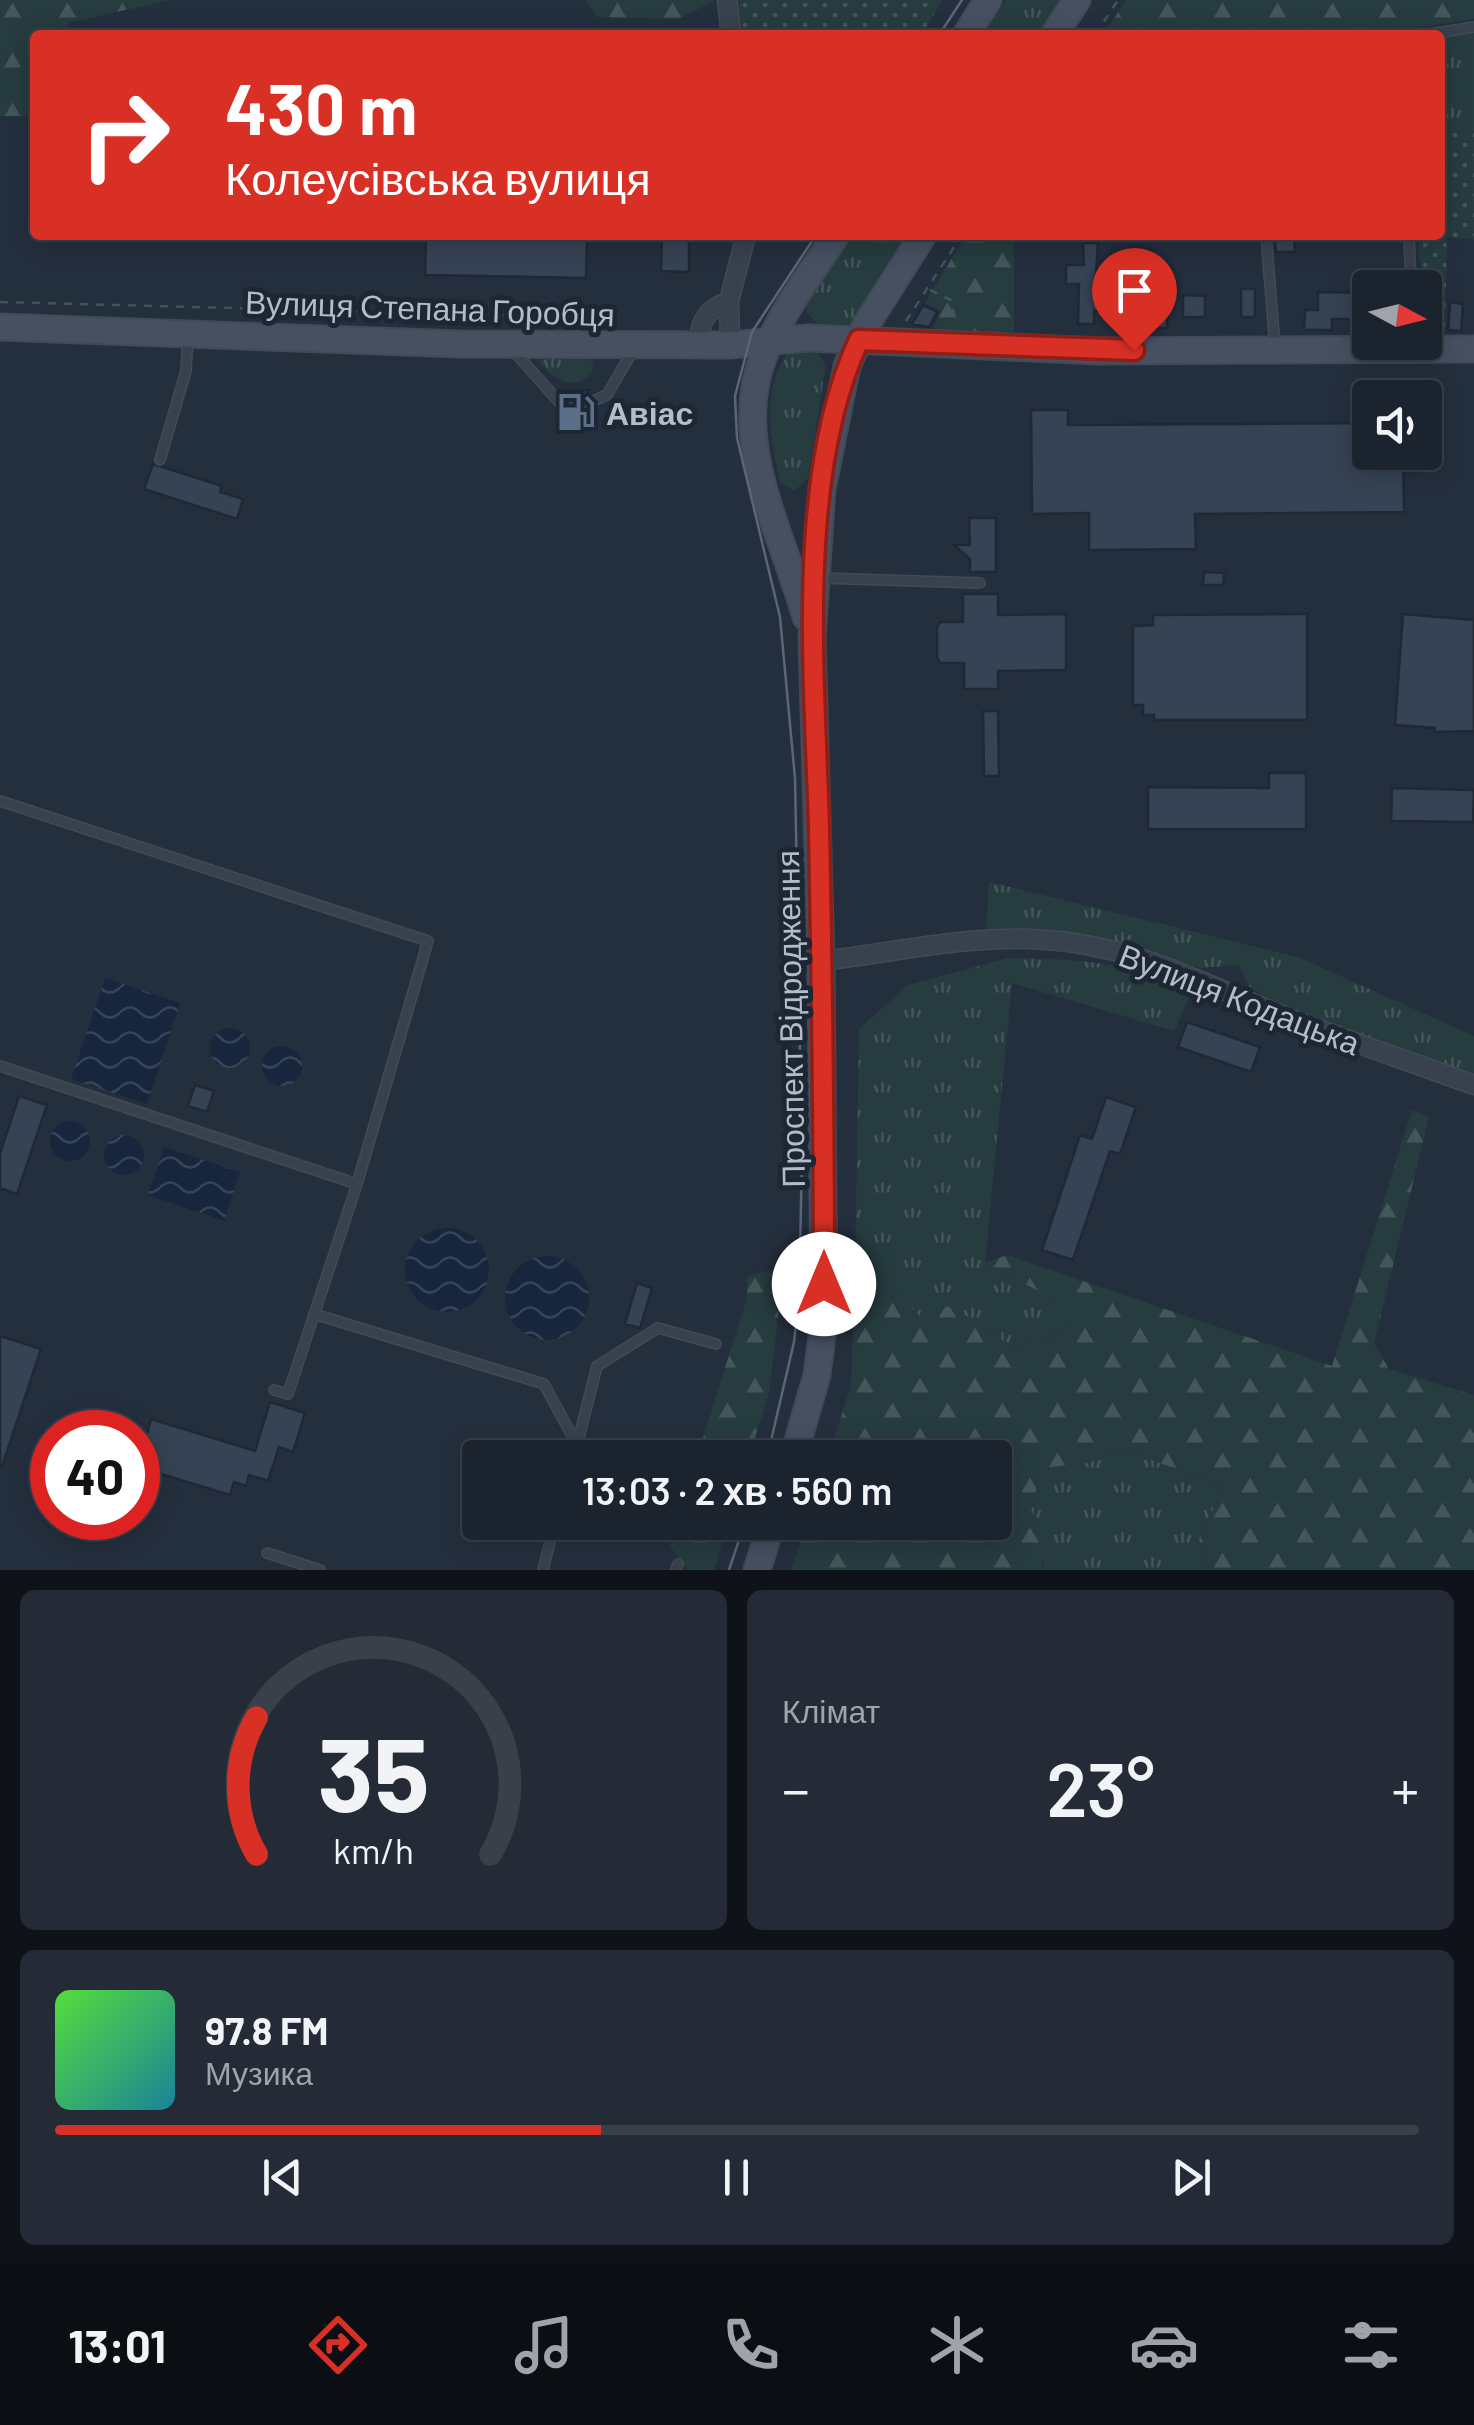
<!DOCTYPE html>
<html lang="uk">
<head>
<meta charset="utf-8">
<style>
	:root { --surface:#1b232e; --page:#242b36; --text:#f1f3f6; --muted:#a0a4aa; --line:#39404a; --accent:#d93025 }
	body { margin:0; font-family:Barlow,sans-serif; background:var(--page); color:var(--text); height:100vh; display:flex; flex-direction:column; font-size:38px; white-space:nowrap }
	* { box-sizing:border-box; margin:0 }
	p { font-size:32px; color:var(--muted) }
	.icon { flex:none; width:55px; height:55px; fill:none; stroke:currentColor; stroke-width:2; stroke-linecap:round; stroke-linejoin:round }
	.map { position:relative; height:1570px; overflow:hidden }
	.drawer { display:flex; flex-direction:column; gap:20px; padding:20px; background:#0f1319; flex:1 }
	.drawer>* { flex:none }
	.guide { position:absolute; left:30px; top:30px; width:1415px; height:210px; border-radius:10px; box-shadow:0 5px 25px #0003,0 0 0 2px var(--line); background:#d93025; color:#fff; overflow:hidden }
	.needle { width:65px; rotate:97deg }
	.controls { position:absolute; left:1352px; top:270px; display:grid; gap:20px }
	.controls a { display:grid; place-items:center; width:90px; height:90px; border-radius:10px; background:var(--surface); box-shadow:0 5px 25px #0003,0 0 0 2px var(--line); font-size:50px }
	.speed { position:absolute; left:30px; top:1410px; display:flex; gap:20px; font-size:50px; font-weight:700; text-align:center }
	.speed>* { display:grid; place-content:center; width:130px; height:130px; border-radius:50%; background:var(--surface); box-shadow:0 5px 25px #0003,0 0 0 2px var(--line); line-height:1 }
	.speed .limit { border:15px solid #d22; background:#fff; color:#111 }
	.pin { position:absolute; display:grid; place-items:center; width:85px; height:85px; color:#fff; margin:-102px -42px; border-radius:50% 50% 50% 0; rotate:-45deg; box-shadow:0 0 10px #0007 }
	.pin .icon { rotate:45deg }
	.me { position:absolute; width:110px; margin:-55px; rotate:0deg; stroke-linejoin:round; filter:drop-shadow(0 0 8px #0008) }
	.turn { display:flex; align-items:center; gap:35px; height:210px; padding:0 30px; font-size:45px }
	.turn .icon { width:130px; height:130px; stroke-width:2.5 }
	.turn b { display:block; font-size:70px; line-height:85px }
	.big { font-size:75px; font-weight:600; line-height:1.1 }
	.drawer .tile { flex:1; display:flex; flex-direction:column; justify-content:center; gap:15px; min-width:0; padding:0 35px; border-radius:15px; background:var(--page) }
	.drawer .dial { align-items:center; gap:0 }
	.dial svg { height:260px; overflow:visible; fill:none; stroke:var(--line); stroke-width:7; stroke-linecap:round; text-anchor:middle }
	.dial text { fill:var(--text); stroke:none }
	.song { display:flex; align-items:center; gap:30px }
	.cover { width:120px; height:120px; border-radius:15px; background:linear-gradient(135deg,hsl(110 70% 55%),hsl(190 70% 35%)) }
	.played { height:10px; border-radius:5px; background:linear-gradient(90deg,var(--accent) 40%,var(--line) 40%) }
	.keys { display:flex; justify-content:space-around; direction:ltr }
	.heat { display:flex; justify-content:space-between; align-items:center; font-size:55px; direction:ltr }
	.drawer .tiles { flex:1; display:grid; gap:20px; grid-template-columns:1fr 1fr }
	.tile:last-child { grid-column:span 2 }
	.trip { position:absolute; left:462px; top:1440px; width:550px; height:100px; border-radius:10px; background:var(--surface); box-shadow:0 5px 25px #0003,0 0 0 2px var(--line); font-weight:600; line-height:100px; text-align:center }
	.tab-bar { display:flex; height:160px; justify-content:space-around; align-items:center; background:#0b0e12; color:var(--muted) }
	.tab-bar .icon { width:70px; height:70px }
	.tab-bar .current { color:var(--accent) }
	.tab-bar b { font-size:45px; color:var(--text) }
	.map>svg:first-child { display:block }
	.grass { fill:url(#grass-tufts) }
	.forest { fill:url(#forest-firs) }
	.garden { fill:url(#garden-dots) }
	.water { fill:url(#water-waves) }
	.building { fill:#364354; stroke:#1f2835; stroke-width:2.5 }
	.lines { fill:none; stroke-linecap:round; stroke-linejoin:round }
	.lane-casing { stroke:#414a57; stroke-width:12 }
	.street-casing { stroke:#414a57; stroke-width:21 }
	.secondary-casing { stroke:#414a57; stroke-width:29 }
	.path { stroke:#3f5557; stroke-width:2.5; stroke-dasharray:8 8; stroke-linecap:butt }
	.lane { stroke:#38414e; stroke-width:9 }
	.street { stroke:#38414e; stroke-width:18 }
	.secondary { stroke:#465061; stroke-width:25 }
	.tram { stroke:#5a6575; stroke-width:2.5 }
	.route-casing { stroke:#8d1f18; stroke-width:25 }
	.route { stroke:#d93025; stroke-width:18 }
	.labels { text-anchor:middle; dominant-baseline:central; stroke-width:10; stroke-linejoin:round; paint-order:stroke }
	.street-label { font-size:32px; fill:#b4bcc9; stroke:#1d2633 }
	.poi-label { font-size:32px; font-weight:bold; fill:#b4bcc9; stroke:#1d2633; text-anchor:start }
</style>
</head>
<body>
<div class="map">
<svg width="1474" height="1570" viewBox="0 0 1474 1570">
	<defs>
		<pattern id="grass-tufts" width="24" height="20" patternUnits="userSpaceOnUse" patternTransform="scale(2.5)"><rect width="24" height="20" fill="#263c3f"/><path d="M3 7l-1-3M5 7V3M7 7l1-3M15 17l-1-3M17 17v-4M19 17l1-3" fill="none" stroke="#435659"/></pattern>
		<pattern id="forest-firs" width="22" height="20" patternUnits="userSpaceOnUse" patternTransform="scale(2.5)"><rect width="22" height="20" fill="#263c3f"/><path d="M5 1l3.5 6h-7zM16 11l3.5 6h-7z" fill="#435659"/></pattern>
		<pattern id="garden-dots" width="8" height="8" patternUnits="userSpaceOnUse" patternTransform="scale(2.5)"><rect width="8" height="8" fill="#263c3f"/><path d="M2 2h.1M6 6h.1" fill="none" stroke="#435659" stroke-width="1.8" stroke-linecap="round"/></pattern>
		<pattern id="water-waves" width="16" height="10" patternUnits="userSpaceOnUse" patternTransform="scale(2.5)"><rect width="16" height="10" fill="#17263c"/><path d="M0 5q4-4 8 0t8 0" fill="none" stroke="#364457"/></pattern>
	</defs>
	<rect width="100%" height="100%" fill="#242f3e"/>
	<!-- grass -->
	<path class="grass" d="M1006,0H1070L1047,35H983Z
		M1474,32V131L1444,133L1440,144V37Z
		M851,235H915L855,328H822L806,312L808,300Z
		M790,351L817,353L826,364L808,478L794,491L780,481C771,442 760,384 790,351Z
		M587,355L594,364L592,373C574,392 555,379 540,364L541,356Z
		M989,882L1298,957L1474,1036V1074L1300,1014L1250,988L1239,965L1200,968L1100,937L1032,929L986,933Z
		M1008,958C1067,959 1140,959 1189,997L1174,1031L1012,983L985,1263L1068,1306L1065,1327L1043,1342L1009,1346L988,1327L924,1322L883,1276L855,1273L859,1029L908,985Z
		M1121,1449L1219,1484L1218,1499L1199,1538L1204,1570H1041L1044,1564L1031,1511L1042,1467L1087,1463Z"/>
	<!-- forest -->
	<path class="forest" d="M0,0H169L68,23V35H35V116H0Z
		M586,0H714V1L678,19L597,17Z
		M1126,0H1474V19L1399,30L1103,35Z
		M966,235H1014V331L963,340L931,333L941,311L925,303Z
		M1412,1110L1429,1117L1374,1343L1389,1369L1474,1395V1570H1204L1199,1538L1218,1500L1219,1484L1121,1449L1087,1463L1042,1468L1031,1511L1048,1531L1041,1570H791L807,1523L995,1522V1458L828,1457L851,1386L855,1273L883,1276L924,1321L947,1306L988,1327L1009,1346L1043,1342L1065,1327L1067,1306L985,1263L1007,1255L1332,1366Z
		M784,1268L769,1393L749,1457H697L747,1298V1276Z
		M677,1523H728L714,1570H688L670,1546Z"/>
	<!-- garden -->
	<path class="garden" d="M733,0H943L921,35H737Z
		M1474,131V239L1447,237L1445,337L1425,336L1418,235H1440V144L1444,133Z"/>
	<!-- water -->
	<path class="water" d="M105,978L180,1003L147,1104L71,1079Z
		M210 1048a20 20 0 1 1 40 0a20 20 0 1 1-40 0Z
		M262 1066a20 20 0 1 1 40 0a20 20 0 1 1-40 0Z
		M50 1141a20 20 0 1 1 40 0a20 20 0 1 1-40 0Z
		M104 1155a20 20 0 1 1 40 0a20 20 0 1 1-40 0Z
		M164,1147L240,1172L224,1221L148,1195Z
		M405 1270a42 42 0 1 1 84 0a42 42 0 1 1-84 0Z
		M505 1298a42 42 0 1 1 84 0a42 42 0 1 1-84 0Z"/>
	<!-- building -->
	<path class="building" d="M426,235H587L586,278L425,275Z
		M662,235H689V272L661,271Z
		M1274,235H1294L1295,252H1276Z
		M1083,243H1098L1095,293L1127,294L1126,311H1094V324H1078L1079,284H1066V265H1084Z
		M1130,266H1170V285H1130Z
		M1241,289H1255V317H1241Z
		M1318,292L1364,293L1370,319H1332V330H1304L1305,310H1318Z
		M1183,295L1205,296V317H1183Z
		M1450,302L1463,304L1461,331L1448,330Z
		M923,305L937,312L929,327L912,324Z
		M1137,308L1168,309L1167,328H1137Z
		M560,390H590L583,402L591,410V420L561,421V411L568,402Z
		M1031,410H1068V425L1370,423V452H1403L1404,512L1195,514L1196,549L1089,550V513L1032,514Z
		M153,464L222,486L220,492L243,499L237,519L144,489Z
		M969,518H996V572H970V559L954,545H970Z
		M1204,572L1224,573L1223,585H1203Z
		M963,594H998V615L1066,614V670L998,671V689H964V663H940L937,657V628L940,622H963Z
		M1297,614H1307V720H1154V715H1143V705H1133V626L1153,625V615Z
		M1403,614L1474,620V731L1434,732L1435,728L1395,725Z
		M983,711H998L999,776H984Z
		M1269,773H1306V829H1148V787L1269,788Z
		M1392,788L1474,790L1473,822L1391,821Z
		M1187,1022L1260,1047L1251,1072L1178,1047Z
		M195,1085L214,1091L207,1112L188,1106Z
		M19,1096L47,1105L17,1194L0,1188V1153Z
		M1106,1097L1136,1107L1120,1154L1110,1151L1073,1260L1042,1250L1080,1135L1092,1139Z
		M637,1283L652,1288L640,1328L625,1324Z
		M0,1336L41,1349L2,1467H0Z
		M270,1402L305,1413L293,1452L279,1447L268,1481L249,1475L246,1486L234,1482L230,1495L138,1467L151,1419L255,1451Z"/>
	<g class="lines">
		<!-- lane casing -->
		<g class="lane-casing">
			<path id="lane" d="M1424,35L1474,27
				M1266,235L1275,347
				M1409,235L1411,288
				M512,349L560,403
				M591,402L607,395L635,347
				M160,460L186,371L188,337
				M819,578L980,583
				M0,801L428,941L357,1184L288,1394L274,1390
				M0,1066L357,1184
				M314,1314L544,1384L577,1445L597,1366L658,1328L716,1344
				M267,1553L320,1570
				M543,1570L555,1522
				M676,1570L678,1564"/>
		</g>
		<!-- street casing -->
		<g class="street-casing">
			<path id="street" d="M727,0L731,35
				M729,301L730,345
				M701,345C697,321 708,309 729,301L746,235
				M821,961C891,953 964,936 1034,939C1137,944 1202,984 1294,1020C1354,1043 1414,1063 1474,1085"/>
		</g>
		<!-- secondary casing -->
		<g class="secondary-casing">
			<path id="secondary" d="M966,35L988,0
				M1054,35L1077,0
				M0,327L460,344L730,345L808,338L1099,351L1474,349
				M806,617C783,535 729,441 764,355C781,312 811,274 836,235
				M793,1458L817,1375L824,1321L821,961L812,637L822,489L847,366L866,325L923,235
				M757,1570L772,1522"/>
		</g>
		<!-- path -->
		<path class="path" d="M1095,35L1118,0
			M930,290L951,300L956,323
			M0,302L615,318
			M906,321L962,235"/>
		<!-- lane -->
		<use href="#lane" class="lane"/>
		<!-- street -->
		<use href="#street" class="street"/>
		<!-- secondary -->
		<use href="#secondary" class="secondary"/>
		<!-- tram -->
		<path class="tram" d="M939,35L962,0
			M767,1458L794,1342L799,1299L802,1156L795,778L780,617L737,438L735,396L752,332L816,235
			M729,1570L745,1522"/>
	</g>
	<g class="lines">
		<!-- route casing -->
		<g class="route-casing">
			<path id="route" d="M824,1284C824,1132 822,980 819,828C815,679 795,477 859,340L1134,350"/>
		</g>
		<!-- route -->
		<use href="#route" class="route"/>
	</g>
	<!-- icons -->
	<defs>
		<g id="fuel-bare" transform="scale(3)"><path d="M-5.5-6h7V0h2V4h1.3V-2.5L3-4.5l.8-.8L6-3V5H2.5V1h-1V6h-7ZM-4.2-4.7v3.2H.2V-4.7Z" fill="#5c6f8a" stroke="#1d2633" stroke-width="2.5" paint-order="stroke"/></g>
	</defs>
	<g fill-rule="evenodd">
		<use href="#fuel-bare" x="576" y="412"/>
	</g>
	<g class="labels">
		<!-- street labels -->
		<g class="street-label">
			<text transform="translate(430 307) rotate(2)">Вулиця Степана Горобця</text>
			<text transform="translate(1240 998) rotate(21)">Вулиця Кодацька</text>
			<text transform="translate(789 1019) rotate(-91)">Проспект Відродження</text>
		</g>
		<!-- poi labels -->
		<g class="poi-label">
			<text x="606" y="412">Авіас</text>
		</g>
	</g>
</svg>
<div class="controls">
<a><svg class="needle" viewBox="-14 -14 28 28"><path d="M0-13l5 13h-10z" fill="#e53935"/><path d="M0 13l5-13h-10z" fill="#a0a4aa"/></svg></a>
<a><svg class="icon" aria-label="sound" viewBox="0 0 24 24"><path d="M4 9h4l5-4v14l-5-4H4zM17 9q2 3 0 6"/></svg></a>
</div>
<div class="speed"><div class="limit">40</div></div>
<div class="pin" style="left:1134px;top:350px;background:#d93025"><svg class="icon" aria-label="arrive" viewBox="0 0 24 24"><path d="M6 21V4h12l-3 4 3 4H6"/></svg></div>
<svg class="me" style="left:824px;top:1284px" viewBox="-20 -20 40 40"><circle r="19" fill="#fff"/><path d="M0-13L10 11 0 6-10 11z" fill="#d93025"/></svg>
<div class="trip">13:03 · 2 хв · 560 m</div>
<div class="guide">
<div class="turn"><svg class="icon" aria-label="right" viewBox="0 0 24 24"><path d="M7 20v-9h11M14 6l5 5-5 5"/></svg><div><b>430 m</b>Колеусівська вулиця</div></div>
</div>
</div>
<section class="drawer">
<div class="tiles">
<div class="tile dial"><svg viewBox="0 0 100 80">
<path d="M14 69A42 42 0 1 1 86 69"/>
<path d="M14 69A42 42 0 0 1 14 27" stroke="#d93025"/>
<text x="50" y="56" font-size="32" font-weight="700">35</text>
<text x="50" y="72" font-size="11">km/h</text>
</svg></div>
<div class="tile"><p>Клімат</p>
<div class="heat"><a>−</a><b class="big">23°</b><a>+</a></div>
</div>
<div class="tile">
<div class="song"><i class="cover"></i><div><b>97.8 FM</b><p>Музика</p></div></div>
<div class="played"></div>
<div class="keys"><svg class="icon" aria-label="previous" viewBox="0 0 24 24"><path d="M18 5L8 12l10 7zM5 5v14"/></svg><svg class="icon" aria-label="pause" viewBox="0 0 24 24"><path d="M8 5v14M16 5v14"/></svg><svg class="icon" aria-label="next" viewBox="0 0 24 24"><path d="M6 5l10 7-10 7zM19 5v14"/></svg></div>
</div>
</div>
</section>
<nav class="tab-bar">
<b>13:01</b>
<svg class="icon current" aria-label="directions" viewBox="0 0 24 24"><path d="M12 3l9 9-9 9-9-9zM9 14v-3h6M13 9l2 2-2 2"/></svg>
<svg class="icon" aria-label="music" viewBox="0 0 24 24"><path d="M9 18V5l10-2v13"/><circle cx="6" cy="18" r="3"/><circle cx="16" cy="16" r="3"/></svg>
<svg class="icon" aria-label="phone" viewBox="0 0 24 24"><path d="M5 4h4l2 5-3 2q2 4 5 5l2-3 5 2v4C11 20 4 13 5 4z"/></svg>
<svg class="icon" aria-label="climate" viewBox="0 0 24 24"><path d="M12 3v18M4 7l16 10M4 17L20 7"/></svg>
<svg class="icon" aria-label="car" viewBox="0 0 24 24"><path d="M5 17H2v-5l4-1 3-4h7l3 4 3 1v5h-3M9 17h6M6 11h13"/><circle cx="7" cy="17" r="2"/><circle cx="17" cy="17" r="2"/></svg>
<svg class="icon" aria-label="filters" viewBox="0 0 24 24"><path d="M4 7h16M4 17h16"/><circle cx="9" cy="7" r="2"/><circle cx="15" cy="17" r="2"/></svg>
</nav>
</body>
</html>
